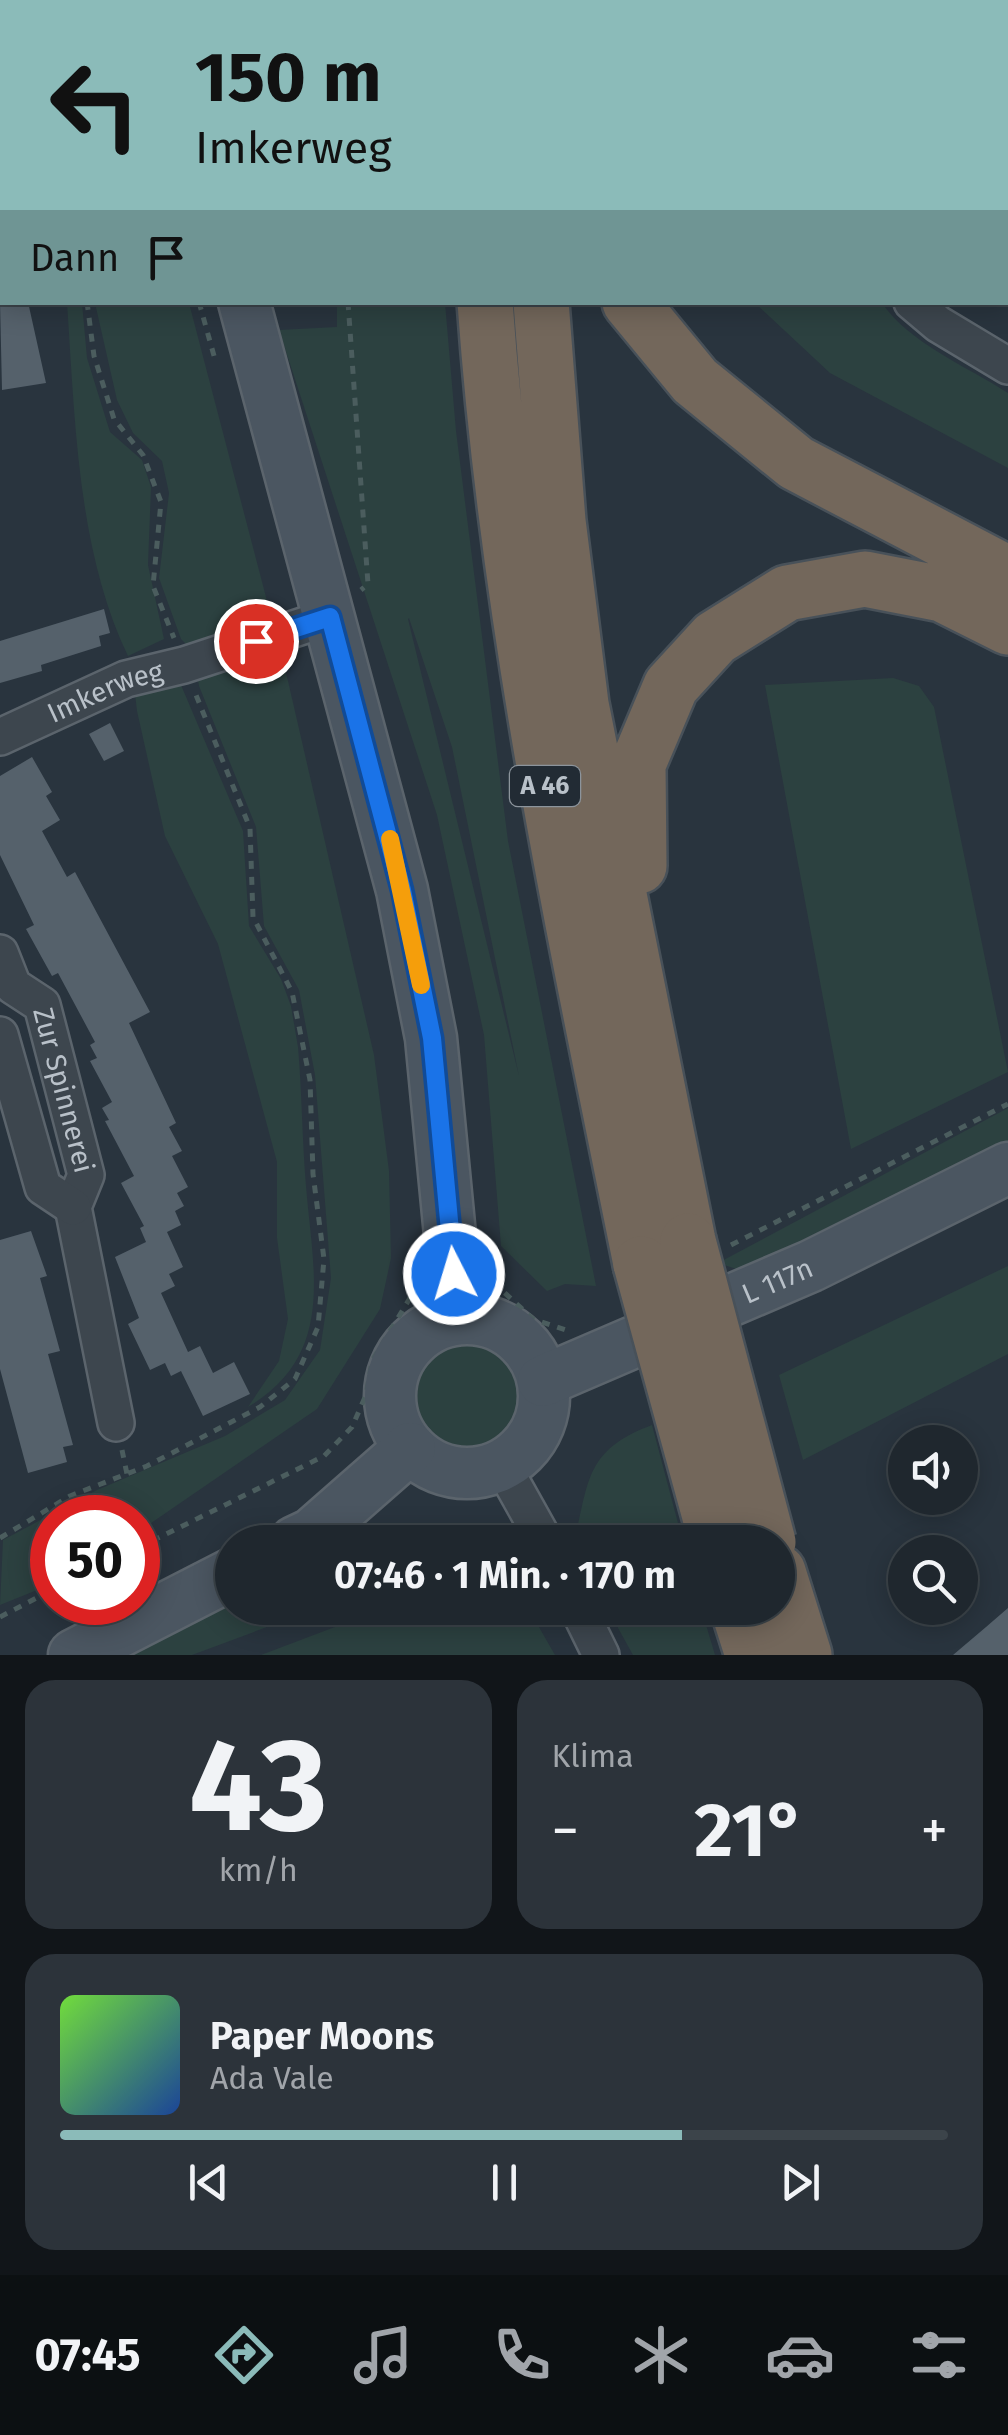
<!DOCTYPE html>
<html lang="de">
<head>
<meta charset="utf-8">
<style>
	:root { --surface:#1f272e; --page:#2c333a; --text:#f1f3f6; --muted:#a1a5aa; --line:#3c444a; --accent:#8bbbb9 }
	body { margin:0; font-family:"Fira Sans",sans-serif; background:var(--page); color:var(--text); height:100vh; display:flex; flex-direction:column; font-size:38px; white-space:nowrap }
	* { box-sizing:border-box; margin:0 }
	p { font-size:32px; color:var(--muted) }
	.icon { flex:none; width:55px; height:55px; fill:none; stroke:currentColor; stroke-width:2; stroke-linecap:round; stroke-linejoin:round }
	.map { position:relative; height:1655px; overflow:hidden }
	.side { display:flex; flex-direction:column; gap:25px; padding:25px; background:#111519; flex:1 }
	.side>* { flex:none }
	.guide { position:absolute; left:0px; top:0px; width:1010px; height:305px; box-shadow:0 5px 25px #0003,0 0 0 2px var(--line); background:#8bbbb9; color:#111; overflow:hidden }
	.controls { position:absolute; left:888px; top:1425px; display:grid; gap:20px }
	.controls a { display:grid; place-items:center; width:90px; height:90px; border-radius:50%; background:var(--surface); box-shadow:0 5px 25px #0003,0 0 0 2px var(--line); font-size:50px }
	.speed { position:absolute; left:30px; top:1495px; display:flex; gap:20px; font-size:50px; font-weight:700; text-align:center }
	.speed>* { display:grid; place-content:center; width:130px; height:130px; border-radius:50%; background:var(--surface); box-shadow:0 5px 25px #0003,0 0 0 2px var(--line); line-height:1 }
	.speed .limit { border:15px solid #d22; background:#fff; color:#111 }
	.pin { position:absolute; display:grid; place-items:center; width:85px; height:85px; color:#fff; margin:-42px; border:5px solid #fff; border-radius:50%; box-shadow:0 2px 10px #0007 }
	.me { position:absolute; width:110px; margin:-55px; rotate:355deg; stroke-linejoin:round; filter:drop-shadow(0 0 8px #0008) }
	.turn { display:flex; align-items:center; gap:35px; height:210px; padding:0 30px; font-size:45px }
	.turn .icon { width:130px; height:130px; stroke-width:2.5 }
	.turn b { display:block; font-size:70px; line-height:85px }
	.then { display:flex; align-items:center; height:95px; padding:0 30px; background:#0003; gap:20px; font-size:38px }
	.big { font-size:75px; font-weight:700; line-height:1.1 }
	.side .tile { flex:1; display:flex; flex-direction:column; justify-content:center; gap:15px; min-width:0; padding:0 35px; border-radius:30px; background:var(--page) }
	.side .dial { align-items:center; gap:0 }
	.dial b { font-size:130px; line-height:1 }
	.song { display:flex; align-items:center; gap:30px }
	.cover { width:120px; height:120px; border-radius:15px; background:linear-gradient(135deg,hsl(100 70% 55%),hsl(220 70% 35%)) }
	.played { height:10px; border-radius:5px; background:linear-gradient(90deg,var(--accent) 70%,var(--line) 70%) }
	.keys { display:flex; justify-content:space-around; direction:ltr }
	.heat { display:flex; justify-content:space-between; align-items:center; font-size:55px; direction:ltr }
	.side .tiles { flex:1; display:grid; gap:25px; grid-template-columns:1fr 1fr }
	.tile:last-child { grid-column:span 2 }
	.trip { position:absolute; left:215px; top:1525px; width:580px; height:100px; border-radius:50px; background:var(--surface); box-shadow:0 5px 25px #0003,0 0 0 2px var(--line); font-weight:700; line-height:100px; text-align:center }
	.tabs { display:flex; height:160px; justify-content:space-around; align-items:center; background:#0c1012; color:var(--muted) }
	.tabs .icon { width:70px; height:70px }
	.tabs .selected { color:var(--accent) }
	.tabs b { font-size:45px; color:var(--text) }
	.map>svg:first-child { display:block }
	.green { fill:#2c4140; fill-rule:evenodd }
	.building { fill:#55616b }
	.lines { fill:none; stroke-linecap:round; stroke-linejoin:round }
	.street-casing { stroke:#5b646c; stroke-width:40 }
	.secondary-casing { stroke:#5b646c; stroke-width:55 }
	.highway-casing { stroke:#485159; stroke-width:60 }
	.path { stroke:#4b5d5e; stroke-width:5; stroke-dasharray:8 8; stroke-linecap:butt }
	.street { stroke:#3d464e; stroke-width:35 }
	.secondary { stroke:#4b5661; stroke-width:50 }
	.highway { stroke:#73675b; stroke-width:55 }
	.highway-bridge-casing { stroke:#485159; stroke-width:60; stroke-linecap:butt }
	.highway-bridge { stroke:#73675b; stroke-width:55 }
	.route-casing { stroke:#114b97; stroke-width:25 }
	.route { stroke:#1a73e8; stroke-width:18 }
	.slow { stroke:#f59e0b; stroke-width:18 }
	.labels { text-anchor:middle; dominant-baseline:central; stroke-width:10; stroke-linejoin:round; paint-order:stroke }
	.shield { fill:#222b34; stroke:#8c949c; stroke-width:2.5 }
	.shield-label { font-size:25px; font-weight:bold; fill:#b9c1c9 }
	.street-label { font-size:28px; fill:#b9c1c9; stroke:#222b34 }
</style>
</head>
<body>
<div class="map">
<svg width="1008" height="1655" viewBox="0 0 1008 1655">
	<rect width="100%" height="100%" fill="#29343e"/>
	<!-- green -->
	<path class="green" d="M67,303H82L87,358L110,432L142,460L151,487L148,565L164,639L128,656C77,550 75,418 67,303Z
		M95,303H189L288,681L374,1055L389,1171L391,1258L380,1309L317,1409L138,1532V1518H52V1584L0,1605L3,1540L97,1490L225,1436L285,1400L320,1350L331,1278L315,1075L299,990L264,926L256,827L199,686L193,651L181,639L159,578L169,493L162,461L133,433L117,400Z
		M337,303H445L456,431L508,841L596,1286L565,1284L547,1291L501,1246L484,1035L437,815L279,330L337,327ZM409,618L452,747L519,1076L408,619Z
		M755,303H882C909,343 968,367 1008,393V468L830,373Z
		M893,678L919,686L934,707L1008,1072L851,1149L765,685Z
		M181,685L243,831L249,926L281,979L291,1006L298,1047C302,1093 302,1139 306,1186C313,1272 336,1354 248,1407L279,1361L288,1319L277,1238V1162L218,944L165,836L137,711L135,694Z
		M1008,1108V1146L749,1273L718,1263Z
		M1008,1266V1354L803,1460L779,1375Z
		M414 1397a55 55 0 1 1 110 0a55 55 0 1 1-110 0Z
		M652,1425L683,1542H574C589,1483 584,1450 652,1425Z
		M437,1525L464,1532L480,1542H357L389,1528Z
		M232,1599V1608H318L192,1655H120Z
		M385,1608H528L555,1655H261Z
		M607,1608H701L715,1655H633Z"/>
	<!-- building -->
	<path class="building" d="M0,302H28L46,383L2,390Z
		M104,609L110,633L99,636L101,646L41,665L42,671L0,683V641Z
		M110,723L124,751L104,761L89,734Z
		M32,757L52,792L46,796L60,820L42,831L67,877L75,872L150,1012L129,1023L176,1123L169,1127L182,1151L172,1156L188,1187L177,1193L184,1206L175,1211L181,1225L167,1232L183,1267L169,1274L175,1286L161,1293L188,1352L200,1346L213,1373L234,1362L250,1394L203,1416L181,1371L171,1376L165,1363L150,1370L128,1324L139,1318L115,1257L146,1242L140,1228L144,1226L121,1183L134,1176L105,1121L109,1120L102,1108L112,1102L90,1061L97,1058L90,1045L95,1042L58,973L52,976L26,929L34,925L0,855V776Z
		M31,1231L47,1276L40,1278L60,1351L48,1354L73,1445L63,1447L67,1462L28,1473L0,1369V1240Z
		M1008,1608V1655H953L986,1627Z"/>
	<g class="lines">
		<!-- street casing -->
		<g class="street-casing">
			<g id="street">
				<path d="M818,0L819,2"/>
				<path d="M912,302L938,324L1008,366"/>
				<path id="s1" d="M0,737L126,679L184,665L330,617"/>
				<path id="s2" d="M0,953L13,986L42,1005L86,1175L73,1207L116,1423"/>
				<path d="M0,1035L43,1187L73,1207"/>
				<path d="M502,1465L545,1542"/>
				<path d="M578,1608L601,1655"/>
			</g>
		</g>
		<!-- secondary casing -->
		<g class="secondary-casing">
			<g id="secondary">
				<path d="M170,0V2"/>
				<path d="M244,302L402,890L431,1038L458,1318"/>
				<circle cx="467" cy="1396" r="77"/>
				<path id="s3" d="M543,1381L811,1266L1008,1168"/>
				<path d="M295,1542L312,1534L410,1448"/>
				<path d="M74,1655L232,1574"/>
			</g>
		</g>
		<!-- highway casing -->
		<g class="highway-casing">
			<path id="highway" d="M465,0V2
				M527,0L528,2
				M485,302C508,628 577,945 641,1264
				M541,302L558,521L581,704L688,1241
				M630,302L695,381L796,463L1008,574
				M639,866L638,764L671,686L715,638L787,593L865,579L942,594L1008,627
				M778,1572L804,1655
				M738,1608L753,1655"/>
		</g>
		<!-- path -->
		<path class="path" d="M324,0L325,2
			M0,136L2,139
			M87,302L94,356L114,419L143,455L161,502L153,586L174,638
			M199,302L216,363
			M348,302L368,584L361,590
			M731,1245L1008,1104
			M493,1282L533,1319L566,1330
			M122,1450L127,1474
			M0,1538L70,1496L147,1466L260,1407L295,1379L318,1327L324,1259L313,1174L310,1080L292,992L253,917L250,828L196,695
			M138,1548L324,1456L352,1427L366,1395L372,1361L416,1288
			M0,1617L52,1590"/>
		<!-- street -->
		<use href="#street" class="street"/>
		<!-- secondary -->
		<use href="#secondary" class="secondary"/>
		<!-- highway -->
		<use href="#highway" class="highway"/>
		<!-- highway-bridge casing -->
		<g class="highway-bridge-casing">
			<path id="highway-bridge" d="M688,1241L768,1542
				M641,1264L717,1542"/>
		</g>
		<!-- highway-bridge -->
		<use href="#highway-bridge" class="highway-bridge"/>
	</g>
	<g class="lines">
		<!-- route casing -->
		<g class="route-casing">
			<path id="route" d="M256,641L330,617L402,890L432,1038L454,1274"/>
		</g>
		<!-- route -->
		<use href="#route" class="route"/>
		<!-- slow -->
		<path class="slow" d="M390,839L421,985"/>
	</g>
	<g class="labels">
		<!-- shield labels -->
		<rect class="shield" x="510" y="766" width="70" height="40" rx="8"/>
		<g class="shield-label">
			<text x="545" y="786">A 46</text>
		</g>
		<!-- street labels -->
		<g class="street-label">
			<text stroke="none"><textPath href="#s1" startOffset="115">Imkerweg</textPath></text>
			<text stroke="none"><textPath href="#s2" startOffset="158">Zur Spinnerei</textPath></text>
			<text stroke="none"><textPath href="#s3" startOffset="255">L 117n</textPath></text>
		</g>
	</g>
</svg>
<div class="controls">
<a><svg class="icon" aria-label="sound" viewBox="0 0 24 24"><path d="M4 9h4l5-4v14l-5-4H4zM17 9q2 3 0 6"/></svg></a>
<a><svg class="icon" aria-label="search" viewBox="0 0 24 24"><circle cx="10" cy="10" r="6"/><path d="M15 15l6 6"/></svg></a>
</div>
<div class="speed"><div class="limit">50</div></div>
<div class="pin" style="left:256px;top:641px;background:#d93025"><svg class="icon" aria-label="arrive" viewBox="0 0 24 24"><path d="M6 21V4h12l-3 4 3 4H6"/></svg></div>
<svg class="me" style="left:454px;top:1274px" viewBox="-20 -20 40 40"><circle r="17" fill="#1a73e8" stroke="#fff" stroke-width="3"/><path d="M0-11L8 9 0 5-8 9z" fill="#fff"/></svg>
<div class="trip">07:46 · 1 Min. · 170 m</div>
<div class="guide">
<div class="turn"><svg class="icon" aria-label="left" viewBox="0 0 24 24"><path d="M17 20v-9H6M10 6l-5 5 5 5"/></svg><div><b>150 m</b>Imkerweg</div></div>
<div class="then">Dann<svg class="icon" aria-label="arrive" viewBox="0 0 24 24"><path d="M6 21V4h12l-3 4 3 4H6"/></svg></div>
</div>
</div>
<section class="side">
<div class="tiles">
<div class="tile dial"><b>43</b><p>km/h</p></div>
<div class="tile"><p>Klima</p>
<div class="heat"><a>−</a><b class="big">21°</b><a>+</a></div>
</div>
<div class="tile">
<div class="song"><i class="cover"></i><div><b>Paper Moons</b><p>Ada Vale</p></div></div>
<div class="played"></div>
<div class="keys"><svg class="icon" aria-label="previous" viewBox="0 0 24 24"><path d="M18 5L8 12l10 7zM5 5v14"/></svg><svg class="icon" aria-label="pause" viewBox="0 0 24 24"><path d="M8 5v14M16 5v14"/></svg><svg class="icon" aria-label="next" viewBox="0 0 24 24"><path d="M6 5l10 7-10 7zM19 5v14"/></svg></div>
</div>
</div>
</section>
<nav class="tabs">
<b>07:45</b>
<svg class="icon selected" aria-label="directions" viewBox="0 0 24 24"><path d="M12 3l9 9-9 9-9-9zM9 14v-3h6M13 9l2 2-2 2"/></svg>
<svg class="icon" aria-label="music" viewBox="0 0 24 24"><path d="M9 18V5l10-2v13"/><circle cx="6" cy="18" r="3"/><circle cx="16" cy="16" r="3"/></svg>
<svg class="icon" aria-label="phone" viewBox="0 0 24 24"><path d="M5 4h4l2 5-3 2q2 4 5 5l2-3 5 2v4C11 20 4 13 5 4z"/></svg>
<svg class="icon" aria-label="climate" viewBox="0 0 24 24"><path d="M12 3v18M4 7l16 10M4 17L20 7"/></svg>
<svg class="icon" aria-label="car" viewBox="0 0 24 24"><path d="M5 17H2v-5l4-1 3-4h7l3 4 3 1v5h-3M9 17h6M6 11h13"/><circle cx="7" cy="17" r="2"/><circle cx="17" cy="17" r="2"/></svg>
<svg class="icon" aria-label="filters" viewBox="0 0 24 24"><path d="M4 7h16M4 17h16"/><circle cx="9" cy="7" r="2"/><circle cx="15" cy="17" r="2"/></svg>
</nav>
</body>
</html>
